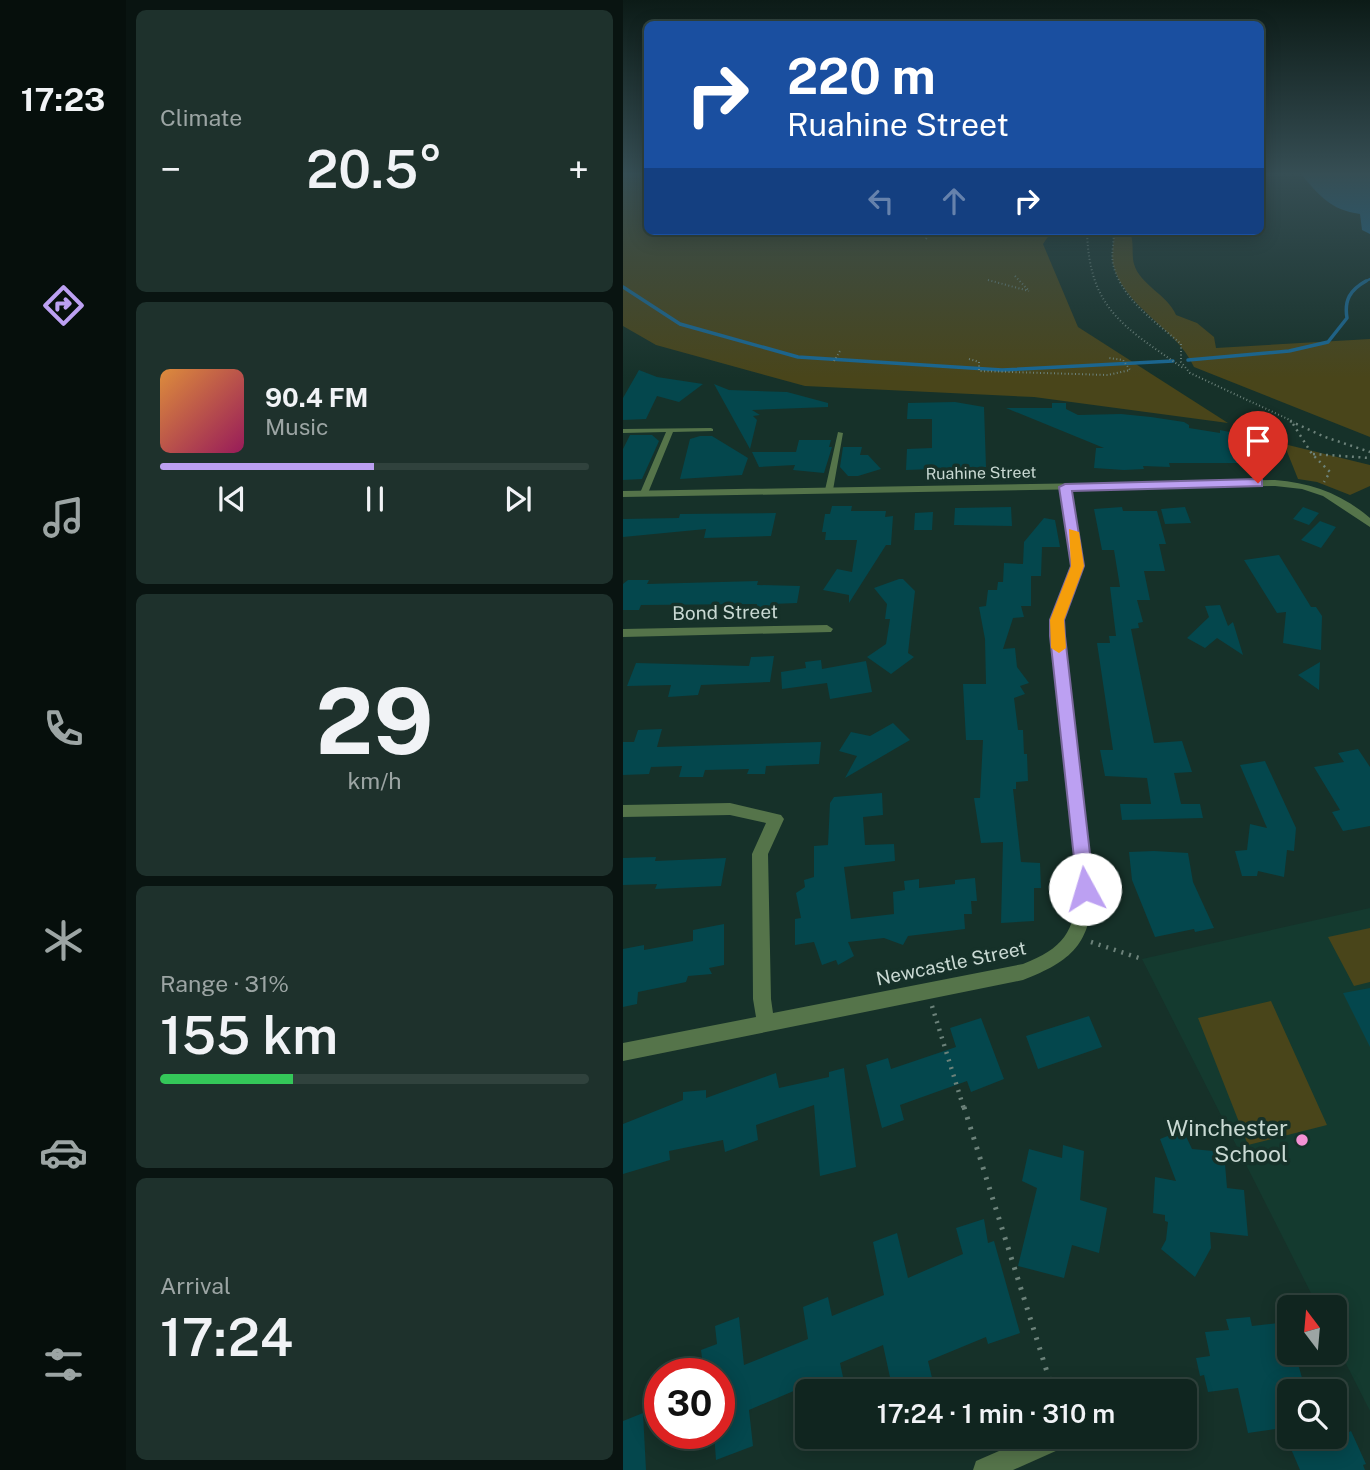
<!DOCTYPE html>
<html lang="en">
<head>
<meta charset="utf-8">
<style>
	:root { --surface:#10251f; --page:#1e312c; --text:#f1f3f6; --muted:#9ca5a4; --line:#30423d; --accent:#bca0f2 }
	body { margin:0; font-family:"Public Sans",sans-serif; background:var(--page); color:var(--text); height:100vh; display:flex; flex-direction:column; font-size:26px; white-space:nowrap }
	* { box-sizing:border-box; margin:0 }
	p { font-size:23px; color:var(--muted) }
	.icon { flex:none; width:38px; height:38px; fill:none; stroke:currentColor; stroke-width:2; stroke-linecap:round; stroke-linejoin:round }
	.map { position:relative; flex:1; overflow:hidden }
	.details { display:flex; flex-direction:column; gap:10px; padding:10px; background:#091411; width:497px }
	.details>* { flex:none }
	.hud { position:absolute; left:21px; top:21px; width:620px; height:214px; border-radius:10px; box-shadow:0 4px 18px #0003,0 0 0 2px var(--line); background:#1a4fa0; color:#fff; overflow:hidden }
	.needle { width:46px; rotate:344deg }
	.controls { position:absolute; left:654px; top:1295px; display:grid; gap:14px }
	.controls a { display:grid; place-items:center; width:70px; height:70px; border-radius:10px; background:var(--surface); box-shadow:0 4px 18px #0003,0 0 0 2px var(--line); font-size:35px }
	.speed { position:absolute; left:21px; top:1358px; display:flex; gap:14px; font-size:35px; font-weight:700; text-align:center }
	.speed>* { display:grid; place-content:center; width:91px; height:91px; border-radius:50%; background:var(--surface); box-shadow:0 4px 18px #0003,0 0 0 2px var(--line); line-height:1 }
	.speed .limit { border:10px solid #d22; background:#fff; color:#111 }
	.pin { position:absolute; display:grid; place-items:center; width:60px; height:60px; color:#fff; margin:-72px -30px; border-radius:50% 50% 50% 0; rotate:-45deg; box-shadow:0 0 7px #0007 }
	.pin .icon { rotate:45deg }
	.me { position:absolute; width:77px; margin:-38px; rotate:354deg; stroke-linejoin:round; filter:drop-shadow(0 0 5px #0008) }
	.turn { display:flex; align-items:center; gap:24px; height:147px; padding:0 28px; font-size:32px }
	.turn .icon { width:91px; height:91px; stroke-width:2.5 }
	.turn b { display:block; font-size:49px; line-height:60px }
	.lanes { display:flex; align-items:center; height:66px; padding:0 28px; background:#0003; justify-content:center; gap:35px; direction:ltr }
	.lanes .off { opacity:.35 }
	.big { font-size:52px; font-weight:600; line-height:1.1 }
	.details .tile { flex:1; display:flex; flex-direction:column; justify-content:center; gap:10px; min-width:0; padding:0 24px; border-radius:10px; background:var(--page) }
	.details .dial { align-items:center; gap:0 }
	.dial b { font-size:91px; line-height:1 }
	.song { display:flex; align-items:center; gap:21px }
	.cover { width:84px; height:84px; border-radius:10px; background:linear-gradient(135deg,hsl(30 70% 55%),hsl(330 70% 35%)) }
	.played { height:7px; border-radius:4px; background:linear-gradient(90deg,var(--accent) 50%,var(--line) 50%) }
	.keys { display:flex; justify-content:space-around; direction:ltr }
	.heat { display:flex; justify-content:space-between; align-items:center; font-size:38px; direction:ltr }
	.charge { height:10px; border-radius:5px; background:linear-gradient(90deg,#34c759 31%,var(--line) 0) }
	.trip { position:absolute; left:172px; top:1379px; width:402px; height:70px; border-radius:10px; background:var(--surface); box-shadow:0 4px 18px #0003,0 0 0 2px var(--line); font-weight:600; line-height:70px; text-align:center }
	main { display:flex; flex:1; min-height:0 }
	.tabs { display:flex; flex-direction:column; width:126px; justify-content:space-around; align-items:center; background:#060f0c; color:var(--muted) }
	.tabs .icon { width:49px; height:49px }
	.tabs .active { color:var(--accent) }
	.tabs b { font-size:32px; color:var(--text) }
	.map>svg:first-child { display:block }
	.built { fill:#143a2f }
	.green { fill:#49451a }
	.water { fill:#196793 }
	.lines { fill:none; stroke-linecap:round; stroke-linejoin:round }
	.stream-far1 { stroke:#196793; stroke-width:2.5 }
	.stream { stroke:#196793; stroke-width:3.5 }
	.building { fill:#04474d }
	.path-far3 { stroke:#6c827a; stroke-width:2; stroke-dasharray:1 2.5; stroke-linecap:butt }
	.path-far2 { stroke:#6c827a; stroke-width:2.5; stroke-dasharray:2 4.5; stroke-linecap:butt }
	.path-far1 { stroke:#6c827a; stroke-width:4.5; stroke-dasharray:2 6; stroke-linecap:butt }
	.path { stroke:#6c827a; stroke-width:5; stroke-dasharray:2.5 8; stroke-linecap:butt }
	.service { fill:#55744a; fill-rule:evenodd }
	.minor { fill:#55744a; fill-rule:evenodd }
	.tertiary { fill:#55744a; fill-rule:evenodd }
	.route { fill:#bca0f2; stroke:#7a689d; stroke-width:2 }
	.slow { fill:#f59e0b }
	.poi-dot { fill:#f491d4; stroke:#163129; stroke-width:2.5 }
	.labels { text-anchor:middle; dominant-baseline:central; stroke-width:7; stroke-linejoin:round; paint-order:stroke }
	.far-street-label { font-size:16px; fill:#c9d9d3; stroke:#163129 }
	.street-label { font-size:19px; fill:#c9d9d3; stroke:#163129 }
	.near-poi-label { font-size:23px; fill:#c9d9d3; stroke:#163129; text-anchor:end }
</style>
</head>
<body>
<main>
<nav class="tabs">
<b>17:23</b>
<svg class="icon active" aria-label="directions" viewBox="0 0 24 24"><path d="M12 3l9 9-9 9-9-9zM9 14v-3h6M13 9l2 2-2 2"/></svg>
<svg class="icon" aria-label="music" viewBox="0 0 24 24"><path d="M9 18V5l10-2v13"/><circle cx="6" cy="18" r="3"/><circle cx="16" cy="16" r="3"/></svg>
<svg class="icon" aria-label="phone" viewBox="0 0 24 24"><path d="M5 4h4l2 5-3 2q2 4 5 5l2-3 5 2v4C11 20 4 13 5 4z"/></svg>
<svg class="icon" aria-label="climate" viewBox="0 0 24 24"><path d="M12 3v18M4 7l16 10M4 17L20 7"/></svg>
<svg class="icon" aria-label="car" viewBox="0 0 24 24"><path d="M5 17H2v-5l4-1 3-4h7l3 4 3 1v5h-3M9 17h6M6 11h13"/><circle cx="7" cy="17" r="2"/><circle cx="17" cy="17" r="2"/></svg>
<svg class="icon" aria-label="filters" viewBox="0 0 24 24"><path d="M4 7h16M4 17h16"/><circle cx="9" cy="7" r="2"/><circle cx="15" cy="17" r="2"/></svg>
</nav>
<section class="details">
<div class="tile"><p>Climate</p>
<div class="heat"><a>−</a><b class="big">20.5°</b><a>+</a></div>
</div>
<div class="tile">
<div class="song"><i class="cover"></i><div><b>90.4 FM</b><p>Music</p></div></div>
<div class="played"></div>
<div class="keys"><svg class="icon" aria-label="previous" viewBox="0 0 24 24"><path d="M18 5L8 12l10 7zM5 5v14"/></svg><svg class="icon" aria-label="pause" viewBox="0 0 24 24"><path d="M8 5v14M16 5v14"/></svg><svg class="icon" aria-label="next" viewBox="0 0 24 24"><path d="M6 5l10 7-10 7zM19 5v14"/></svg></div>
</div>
<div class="tile dial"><b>29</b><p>km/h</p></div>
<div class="tile"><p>Range · 31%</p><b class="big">155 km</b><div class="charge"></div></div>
<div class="tile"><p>Arrival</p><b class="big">17:24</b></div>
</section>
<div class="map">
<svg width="747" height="1470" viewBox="0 0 747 1470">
	<rect width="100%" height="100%" fill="#163129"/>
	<!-- built -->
	<path class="built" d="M747,908V1411L712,1342V1307H695L519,959Z"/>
	<!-- green -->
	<path class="green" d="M0,172H24V231H429L420,244L455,327L605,423L411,397L182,386L33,345L0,326Z
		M491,231H506C512,242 508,252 511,264C517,285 545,295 553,315L574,323L591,337L593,348L747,339V437L571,367C553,327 500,307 490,264C488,255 491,241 491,231Z
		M661,444L747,465V486L727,495L694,482L675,479Z
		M747,928V982L731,986L705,937Z
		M648,1001L704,1125L625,1145L575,1018Z"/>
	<!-- water -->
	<path class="water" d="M747,172V234L739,230L737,214C707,210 696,195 677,173Z"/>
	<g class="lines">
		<!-- stream-far1 -->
		<path class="stream-far1" d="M739,283L747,279"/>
		<!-- stream -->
		<path class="stream" d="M0,287L57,324L175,357L379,370L550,361
			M565,360L666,351L705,342L724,318C721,300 727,290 743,281"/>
	</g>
	<!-- building -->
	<path class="building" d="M16,370L34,377L80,384L56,402L34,396L23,419L0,420V398Z
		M91,384L106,390L164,392L205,403V407L129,410L137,415L130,416L134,420L127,449Z
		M332,402L361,407L363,467L283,470L284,449L309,448V419H284L285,403Z
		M429,403H443V409L455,415L498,414L528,417L561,422L566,425V428L597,433V430L626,436L619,463H546L547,467L520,466L521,469L501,470L471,468L473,448H481L383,408H429Z
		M7,435H29L36,441L19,479L0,480V449Z
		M77,436H89L125,458L119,475L57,479L67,439Z
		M176,440H208L206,447H209L201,473L170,470L172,465L136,467L129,452H173Z
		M220,447H239L237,455H245L258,469L235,476H225L217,467Z
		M209,506H229L228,511H263L262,517L270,516L268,545H263L226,603V595L200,590L214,569L229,572L234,540H202L203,532H199L202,514H207Z
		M388,507L389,526L331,525L332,508Z
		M499,507L500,511H534L543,544H536L542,571H521L527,600H514L520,622L515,623L516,628L508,629L531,743L559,741L569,772L551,773L558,804H577L580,818L499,820L497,804H528L524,778L482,776L477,750H490L474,643H487L486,636H493L487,587H497L491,550H479L471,509Z
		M562,507L568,523L542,524L538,509Z
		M680,507L696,513L686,525L670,519Z
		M310,512L309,530H291L292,513Z
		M153,513L148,536L81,538L83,529L0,537V519L56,518L57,514Z
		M421,518L432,520L437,547H419L418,576H408V606H398L401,617L390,618L380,649L392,648L394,667L406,683L397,686L402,694L391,698L395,730H400L401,754H404L405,781L393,782V789H390L398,862L417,863L418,888H411V921L378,923L380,842L358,843L351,798H357L360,740H343L340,684H363L362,639L356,607L363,606L365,590H374L375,582H380L381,563L400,564L401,542Z
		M697,521L713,527L698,548L678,540Z
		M656,555L688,607H693L699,616L698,650L660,643L663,612L654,613L621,560Z
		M276,579H280L292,591L285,653L291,657L268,674L244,657L263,644L267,619H262L264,604L251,588Z
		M5,580H26L24,584L135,581L134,585L177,586L174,603L149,604L148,609L133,610L134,604L18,605L16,610H0V584Z
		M597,605L605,626L610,622L620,655L594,638L582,648L564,638L586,617L582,606Z
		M151,656L147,682L78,685L75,695L45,697L48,685L4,686L13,663L126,666L128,657Z
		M198,660L199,669L243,661L249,692L207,699L204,683L159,689L158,672L183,668L182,662Z
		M697,662L696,690L675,675Z
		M270,723L287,740L222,778L234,756L216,751L228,732L247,736Z
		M39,729L34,747L198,742L196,764L143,766L142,774H124L126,769L82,770L80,777H56L59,766L28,767L26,774L0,775V742H11L15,730Z
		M735,749L747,767V826L720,831L709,812L717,810L691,767L721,762L715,753Z
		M642,761L673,828L671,851L664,850L661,877L635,871L634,876H619L612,851L624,850L627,824L644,828L617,765Z
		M259,793L260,815L240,817L242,845L271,844L272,861L221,867L228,919L271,914L270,892L282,890L281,881L296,879V888L332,884V880L352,878L354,901H348L349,914H341L342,929L285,936L280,945L261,938L225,942L231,956L215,965L213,960L199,965L191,942L172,945V919L178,918L173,893L182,887L181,880L191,877V846L205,845L207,803L211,797Z
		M531,851L565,853L570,882L591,928L572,932L571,929L532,937L509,880L506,852Z
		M33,857L32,861L103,858L98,886L32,889L34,884L0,885V858Z
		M101,924V965L86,968L89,974L65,976L63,982L15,992L14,1004L0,1007V949L21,945V950L70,941V930Z
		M747,988V1047L720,993Z
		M466,1016L479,1047L415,1069L403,1036Z
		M358,1018L381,1079L348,1092L344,1081L277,1105L281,1120L259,1128L243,1065L265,1058L268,1069L333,1047L327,1028Z
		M221,1068L233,1167L197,1176L191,1105L133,1125L135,1140L102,1152L100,1140L46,1151L47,1160L0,1174V1124L60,1100V1092L83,1090V1098L153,1073L156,1088L206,1077V1072Z
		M560,1130L569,1149L601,1152L604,1188L621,1190L625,1236L587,1232L588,1248L572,1277L538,1249L543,1240L545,1222L542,1221V1215L530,1213L532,1177L553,1181L537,1139Z
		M440,1145L461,1151L457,1200L484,1208L476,1253L449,1245L441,1278L395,1266L414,1188L399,1181L406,1149L439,1158Z
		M361,1219L365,1243L371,1241L397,1333L365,1344L363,1337L305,1361L310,1382L290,1391H270L260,1345L217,1363L223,1391H188L187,1384L126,1410L130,1446L93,1460L91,1433H96V1374L41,1372L79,1358L78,1350L94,1344L92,1326L116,1317L121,1365L185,1339L180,1307L205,1297L209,1316L261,1295L250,1242L274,1233L285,1278L340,1254L333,1228Z
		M627,1317L629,1326L664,1322L667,1353H672L681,1385L658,1388L667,1427L625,1433L615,1388L585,1392L581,1375L577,1376L573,1358L587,1356L582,1332L606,1330L603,1319Z
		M20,1413L23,1470H0V1421Z
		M728,1431L743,1464L740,1465L742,1470H677L668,1449L695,1437H716Z"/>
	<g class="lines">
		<!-- path-far3 -->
		<path class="path-far3" d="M464,231C466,309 501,327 560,368
			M491,231C491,242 488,254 490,264C498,299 533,322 558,344V362L567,373L671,422
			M303,239L307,234
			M392,276L406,291
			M365,280L406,291
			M346,359L356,362V371L485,375L507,370L500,360L486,358
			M211,361L217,351"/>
		<!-- path-far2 -->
		<path class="path-far2" d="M667,421L702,437L747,452
			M670,424L689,454L707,472L701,482
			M690,454L747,458"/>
		<!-- path-far1 -->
		<path class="path-far1" d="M468,942L519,959
			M309,1006L341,1109"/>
		<!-- path -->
		<path class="path" d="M341,1107L430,1391"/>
		<!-- service -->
		<path class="service" d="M88,428L90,429V431L50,432L25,493L24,495H18L17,493L43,432L0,433V429Z
			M215,432L220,433L210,490L206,492L202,490Z"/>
		<!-- minor -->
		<path class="minor" d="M442,484L447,487L460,566L440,620V636L470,889C468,944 449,961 400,980L0,1061V1043L133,1017L130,999L129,854L143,823L107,815L0,817V805L107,803L158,815L161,819L145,854L148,999L150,1013L400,964C440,948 452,933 454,889L428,636V620L448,566L437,487Z
			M204,625L210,629L208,632L0,637V629Z
			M408,1437H447L444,1446L390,1470H350L353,1461Z"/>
		<!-- tertiary -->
		<path class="tertiary" d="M652,480C689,483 719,494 747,518V527L700,496L679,489L652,486L0,497V491Z"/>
	</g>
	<!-- sky -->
	<linearGradient id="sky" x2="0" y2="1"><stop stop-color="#0c1b17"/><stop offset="0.46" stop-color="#364e54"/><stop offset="1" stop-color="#364e54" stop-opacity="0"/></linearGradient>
	<rect width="747" height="378" fill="url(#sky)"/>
	<!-- route -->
	<path class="route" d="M635,479L639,480V486L449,491L461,566L441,620L442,636L471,889L469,895H455L427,636V620L448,566L436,487L442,484Z"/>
	<!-- slow -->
	<path class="slow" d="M446,529L456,532L461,566L441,620L443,648L436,653L428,648L427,620L448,566Z"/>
	<!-- markers -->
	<circle class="poi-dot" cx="679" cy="1140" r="7"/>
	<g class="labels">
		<!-- far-street labels -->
		<g class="far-street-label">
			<text transform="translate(358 473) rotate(-1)">Ruahine Street</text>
		</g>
		<!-- street labels -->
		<g class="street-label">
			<text transform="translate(102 612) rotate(-1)">Bond Street</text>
			<text transform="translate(328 963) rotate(-12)">Newcastle Street</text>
		</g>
		<!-- near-poi labels -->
		<g class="near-poi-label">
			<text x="665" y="1127">Winchester<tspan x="665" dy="26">School</tspan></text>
		</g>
	</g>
</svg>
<div class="controls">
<a><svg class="needle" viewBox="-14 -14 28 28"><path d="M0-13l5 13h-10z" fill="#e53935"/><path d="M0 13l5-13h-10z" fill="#9ca5a4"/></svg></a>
<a><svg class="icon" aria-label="search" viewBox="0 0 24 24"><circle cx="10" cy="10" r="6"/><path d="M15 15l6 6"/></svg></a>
</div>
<div class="speed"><div class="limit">30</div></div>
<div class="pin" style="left:635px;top:483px;background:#d93025"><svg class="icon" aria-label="arrive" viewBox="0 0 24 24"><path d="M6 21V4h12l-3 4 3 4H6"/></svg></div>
<svg class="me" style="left:462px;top:889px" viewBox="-20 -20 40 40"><circle r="19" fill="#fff"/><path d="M0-13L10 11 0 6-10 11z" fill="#bca0f2"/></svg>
<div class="trip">17:24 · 1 min · 310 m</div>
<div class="hud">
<div class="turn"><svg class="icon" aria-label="right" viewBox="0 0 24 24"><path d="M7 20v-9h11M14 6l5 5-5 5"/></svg><div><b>220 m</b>Ruahine Street</div></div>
<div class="lanes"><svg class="icon off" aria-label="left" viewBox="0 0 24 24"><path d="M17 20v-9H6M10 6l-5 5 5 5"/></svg><svg class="icon off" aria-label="ahead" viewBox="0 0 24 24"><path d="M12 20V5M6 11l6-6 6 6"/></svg><svg class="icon" aria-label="right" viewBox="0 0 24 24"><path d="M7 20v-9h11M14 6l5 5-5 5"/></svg></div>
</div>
</div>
</main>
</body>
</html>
